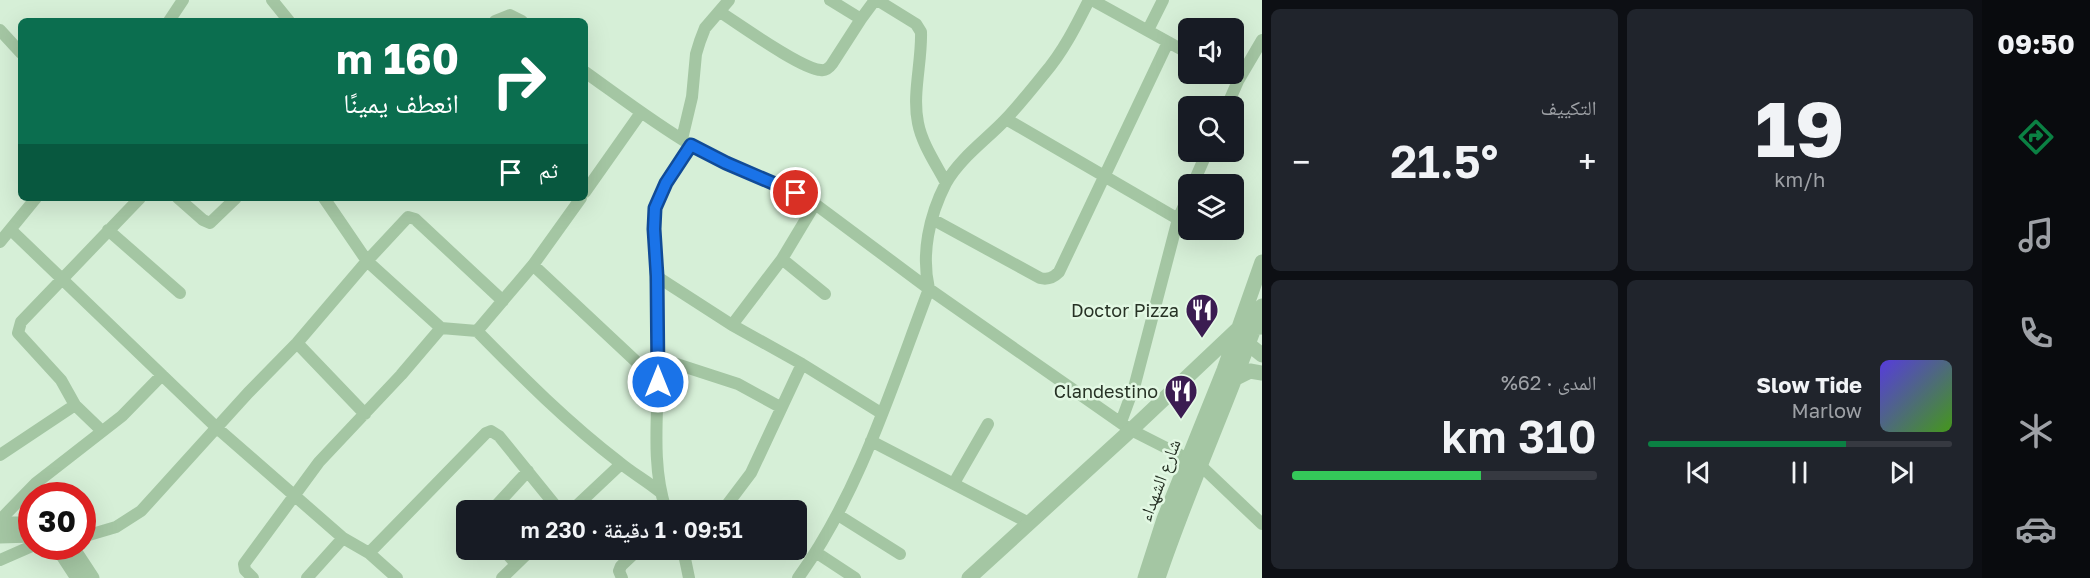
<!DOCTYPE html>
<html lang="ar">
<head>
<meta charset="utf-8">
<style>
	:root { --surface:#171b24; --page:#20242c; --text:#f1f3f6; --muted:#9ea1a6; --line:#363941; --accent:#0b8043 }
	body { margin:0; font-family:"Golos Text","Noto Naskh Arabic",sans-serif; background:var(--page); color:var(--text); direction:rtl; height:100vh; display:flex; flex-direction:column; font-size:22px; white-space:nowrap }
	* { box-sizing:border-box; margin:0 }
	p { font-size:20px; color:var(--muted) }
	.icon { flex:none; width:33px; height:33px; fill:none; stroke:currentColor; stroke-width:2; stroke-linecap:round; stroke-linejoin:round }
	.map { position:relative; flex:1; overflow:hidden; direction:ltr }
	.panel { display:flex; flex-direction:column; gap:9px; padding:9px; background:#0d0f14; width:720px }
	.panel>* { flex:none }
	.top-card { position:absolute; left:18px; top:18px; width:570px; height:183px; border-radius:9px; box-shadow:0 6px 24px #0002; direction:rtl; background:#0b6e4f; color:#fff; overflow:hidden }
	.buttons { position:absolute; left:1178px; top:18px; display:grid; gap:12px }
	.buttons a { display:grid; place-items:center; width:66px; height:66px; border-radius:9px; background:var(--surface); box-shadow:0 6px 24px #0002; font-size:30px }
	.speed { position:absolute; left:18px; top:482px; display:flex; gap:12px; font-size:30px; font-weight:700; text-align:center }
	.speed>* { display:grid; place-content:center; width:78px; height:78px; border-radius:50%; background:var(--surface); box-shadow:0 6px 24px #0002; line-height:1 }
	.speed .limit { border:9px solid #d22; background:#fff; color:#111 }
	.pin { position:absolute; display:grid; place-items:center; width:51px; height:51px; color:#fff; margin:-26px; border:3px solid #fff; border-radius:50%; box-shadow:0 2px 6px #0007 }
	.me { position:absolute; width:66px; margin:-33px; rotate:0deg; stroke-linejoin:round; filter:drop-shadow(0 0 4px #0008) }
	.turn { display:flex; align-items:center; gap:21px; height:126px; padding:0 30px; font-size:27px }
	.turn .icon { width:78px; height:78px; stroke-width:2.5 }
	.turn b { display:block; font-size:42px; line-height:51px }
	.then { display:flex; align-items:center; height:57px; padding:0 30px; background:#0003; gap:12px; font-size:22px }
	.big { font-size:45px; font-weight:600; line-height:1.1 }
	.panel .card { flex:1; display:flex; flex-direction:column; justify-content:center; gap:9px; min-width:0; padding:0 21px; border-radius:9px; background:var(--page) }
	.panel .dial { align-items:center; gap:0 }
	.dial b { font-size:78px; line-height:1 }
	.song { display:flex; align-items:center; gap:18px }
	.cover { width:72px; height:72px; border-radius:9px; background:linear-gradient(135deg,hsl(250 70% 55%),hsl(100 70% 35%)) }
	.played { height:6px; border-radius:3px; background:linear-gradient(90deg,var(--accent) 65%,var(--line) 65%) }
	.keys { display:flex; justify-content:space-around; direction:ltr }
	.heat { display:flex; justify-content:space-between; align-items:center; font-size:33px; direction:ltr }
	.charge { height:9px; border-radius:4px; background:linear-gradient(90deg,#34c759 62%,var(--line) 0) }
	.panel .tiles { flex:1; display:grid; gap:9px; grid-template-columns:repeat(2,1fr) }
	.trip { position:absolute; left:456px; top:500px; width:351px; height:60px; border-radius:9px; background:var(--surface); box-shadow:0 6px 24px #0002; font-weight:600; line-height:60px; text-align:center; direction:rtl }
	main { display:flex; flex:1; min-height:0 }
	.tab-bar { display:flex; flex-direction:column; width:108px; justify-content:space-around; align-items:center; background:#090b0e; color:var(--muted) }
	.tab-bar .icon { width:42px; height:42px }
	.tab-bar .active { color:var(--accent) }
	.tab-bar b { font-size:27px; color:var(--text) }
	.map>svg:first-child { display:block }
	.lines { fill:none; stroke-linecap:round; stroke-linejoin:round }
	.minor { stroke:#a4c6a3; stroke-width:12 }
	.tertiary { stroke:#a4c6a3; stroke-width:15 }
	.route-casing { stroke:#114b97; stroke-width:15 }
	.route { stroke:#1a73e8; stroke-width:10 }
	.labels { text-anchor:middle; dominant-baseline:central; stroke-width:5; stroke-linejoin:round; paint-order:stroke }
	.poi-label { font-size:18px; fill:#273225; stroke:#e2f8e3; text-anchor:end }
	.street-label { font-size:18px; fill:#273225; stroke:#e2f8e3 }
</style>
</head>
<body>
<main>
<nav class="tab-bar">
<b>09:50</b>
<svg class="icon active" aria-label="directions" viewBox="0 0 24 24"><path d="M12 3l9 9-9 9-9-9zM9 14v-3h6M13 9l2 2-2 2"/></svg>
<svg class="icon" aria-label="music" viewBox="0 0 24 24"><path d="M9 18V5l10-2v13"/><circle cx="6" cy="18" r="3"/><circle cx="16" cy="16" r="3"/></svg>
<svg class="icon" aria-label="phone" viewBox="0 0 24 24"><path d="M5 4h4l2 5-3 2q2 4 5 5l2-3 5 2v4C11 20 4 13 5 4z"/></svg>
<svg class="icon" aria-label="climate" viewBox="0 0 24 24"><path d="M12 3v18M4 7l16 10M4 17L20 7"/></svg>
<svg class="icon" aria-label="car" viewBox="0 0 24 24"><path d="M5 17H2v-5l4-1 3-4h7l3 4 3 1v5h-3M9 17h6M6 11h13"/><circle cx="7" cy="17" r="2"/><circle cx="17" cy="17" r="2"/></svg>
</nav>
<section class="panel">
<div class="tiles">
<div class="card dial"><b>19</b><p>km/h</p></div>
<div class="card"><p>التكييف</p>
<div class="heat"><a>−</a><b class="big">21.5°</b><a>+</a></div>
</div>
<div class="card">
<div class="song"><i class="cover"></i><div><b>Slow Tide</b><p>Marlow</p></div></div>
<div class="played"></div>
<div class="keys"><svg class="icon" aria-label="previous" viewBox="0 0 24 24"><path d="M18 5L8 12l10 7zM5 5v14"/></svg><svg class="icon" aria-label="pause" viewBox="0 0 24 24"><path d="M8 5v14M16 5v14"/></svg><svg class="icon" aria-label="next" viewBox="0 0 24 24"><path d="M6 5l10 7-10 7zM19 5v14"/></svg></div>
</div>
<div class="card"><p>المدى · 62%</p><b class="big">310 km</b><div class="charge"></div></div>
</div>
</section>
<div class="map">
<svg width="1262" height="578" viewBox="0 0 1262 578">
	<rect width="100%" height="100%" fill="#d6efd7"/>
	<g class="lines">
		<!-- minor -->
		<path class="minor" d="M272,0L289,21
			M830,0L861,19
			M877,0L916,24L921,32C922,62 912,94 918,123C922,144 936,164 946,183
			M1092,0L1188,53
			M720,12C739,24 801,69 821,70C826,71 829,68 832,64L861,19L875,0
			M169,21L183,0
			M495,21L510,15L522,21
			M0,30L21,53
			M1148,30L1163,0
			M585,72C620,97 654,123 691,145C730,169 775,181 815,204L929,289L1131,430L1200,465L1262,524
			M1225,74L1238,81
			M1227,106L1238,81L1262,40
			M1006,119L1178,219
			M682,139L692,97L696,54L700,41L705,28L729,0
			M1193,184L1207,152
			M585,192L640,114
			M178,198L203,220L210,223L236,198
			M324,198L367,261L441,328
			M932,219L1040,278C1048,280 1053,278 1059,272L1168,42
			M11,230L217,428L343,538L369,553L397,578
			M108,230L180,293
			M0,242L36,198
			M782,259L825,294
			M533,265L658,382
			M656,276L732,325L802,364L881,413
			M732,325L782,259L815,204
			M477,331C522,377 568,423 619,462C632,473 647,481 660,492
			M297,343L365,414
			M658,358L738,384L780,407
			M75,405L102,431
			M1121,422L1135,384L1178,219L1188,197
			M871,441L1029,523
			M0,455L75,405L61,380L18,333L21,322L140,198
			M954,483L988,424
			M492,510L528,471
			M572,510L621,464
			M666,510C650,462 659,408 658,358C658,315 655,272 654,229L655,208L667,183L691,145
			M723,510L751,473L802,364
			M838,515L900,554
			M0,520L36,483L122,416L162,375
			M82,537L116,527L141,511L248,393L297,343L367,261L408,217L415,219L503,301
			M503,549L516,564
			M683,549L689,578
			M369,553L486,433L491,431L499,436L559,510
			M817,553L855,578
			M0,560L32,546
			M253,578L245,570L244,564L319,462L401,375L441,328L477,331L533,265L581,198
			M307,578L343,538
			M502,578L532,549
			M622,578L619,571L621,566L639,549
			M798,578C859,494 892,386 929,289C921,254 929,216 946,183C960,158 986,140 1005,120C1019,105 1032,89 1044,74C1063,52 1076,26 1089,0"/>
		<!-- tertiary -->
		<path class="tertiary" d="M1242,339L1262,355
			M1236,378L1250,371L1262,373
			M0,524H32
			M0,536L32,535
			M57,546L78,578
			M71,546L92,578
			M969,578L1131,430L1239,328L1262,327
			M1145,578L1164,519L1224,370L1262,262
			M1158,578C1189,486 1230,398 1262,306"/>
	</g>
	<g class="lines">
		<!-- route casing -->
		<g class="route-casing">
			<path id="route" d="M658,382L657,276L654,229L655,208L666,183L691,145L726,163L796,193"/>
		</g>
		<!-- route -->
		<use href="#route" class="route"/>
	</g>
	<!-- icons -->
	<defs>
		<g id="restaurant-pin" transform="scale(1.725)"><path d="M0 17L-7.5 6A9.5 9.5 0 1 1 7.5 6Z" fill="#3b1c51" stroke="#e2f8e3"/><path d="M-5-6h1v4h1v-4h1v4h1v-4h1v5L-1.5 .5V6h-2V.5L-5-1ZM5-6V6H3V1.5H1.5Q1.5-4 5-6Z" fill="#fff"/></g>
	</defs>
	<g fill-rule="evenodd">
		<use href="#restaurant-pin" x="1202" y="310"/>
		<use href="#restaurant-pin" x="1181" y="391"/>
	</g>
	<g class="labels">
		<!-- poi labels -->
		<g class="poi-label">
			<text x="1179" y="310">Doctor Pizza</text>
			<text x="1158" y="391">Clandestino</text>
		</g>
		<!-- street labels -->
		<g class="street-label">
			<text transform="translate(1159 480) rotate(-69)">شارع الشهداء</text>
		</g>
	</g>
</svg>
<div class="buttons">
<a><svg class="icon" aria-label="sound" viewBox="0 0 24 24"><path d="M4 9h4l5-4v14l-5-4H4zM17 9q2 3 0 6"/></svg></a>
<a><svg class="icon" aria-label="search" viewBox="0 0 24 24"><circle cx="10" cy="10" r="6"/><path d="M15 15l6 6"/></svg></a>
<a><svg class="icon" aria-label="layers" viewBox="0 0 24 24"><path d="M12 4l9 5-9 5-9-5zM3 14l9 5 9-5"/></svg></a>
</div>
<div class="speed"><div class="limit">30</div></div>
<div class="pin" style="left:796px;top:193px;background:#d93025"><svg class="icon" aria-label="arrive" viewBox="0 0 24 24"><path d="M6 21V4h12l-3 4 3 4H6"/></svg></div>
<svg class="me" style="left:658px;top:382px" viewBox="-20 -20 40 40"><circle r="17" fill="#1a73e8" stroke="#fff" stroke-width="3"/><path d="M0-11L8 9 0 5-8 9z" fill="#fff"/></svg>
<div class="trip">09:51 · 1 دقيقة · 230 m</div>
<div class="top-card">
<div class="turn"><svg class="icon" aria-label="right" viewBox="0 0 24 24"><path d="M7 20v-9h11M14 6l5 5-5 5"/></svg><div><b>160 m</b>انعطف يمينًا</div></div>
<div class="then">ثم<svg class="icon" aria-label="arrive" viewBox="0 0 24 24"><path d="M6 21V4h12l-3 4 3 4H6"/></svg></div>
</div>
</div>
</main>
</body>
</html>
